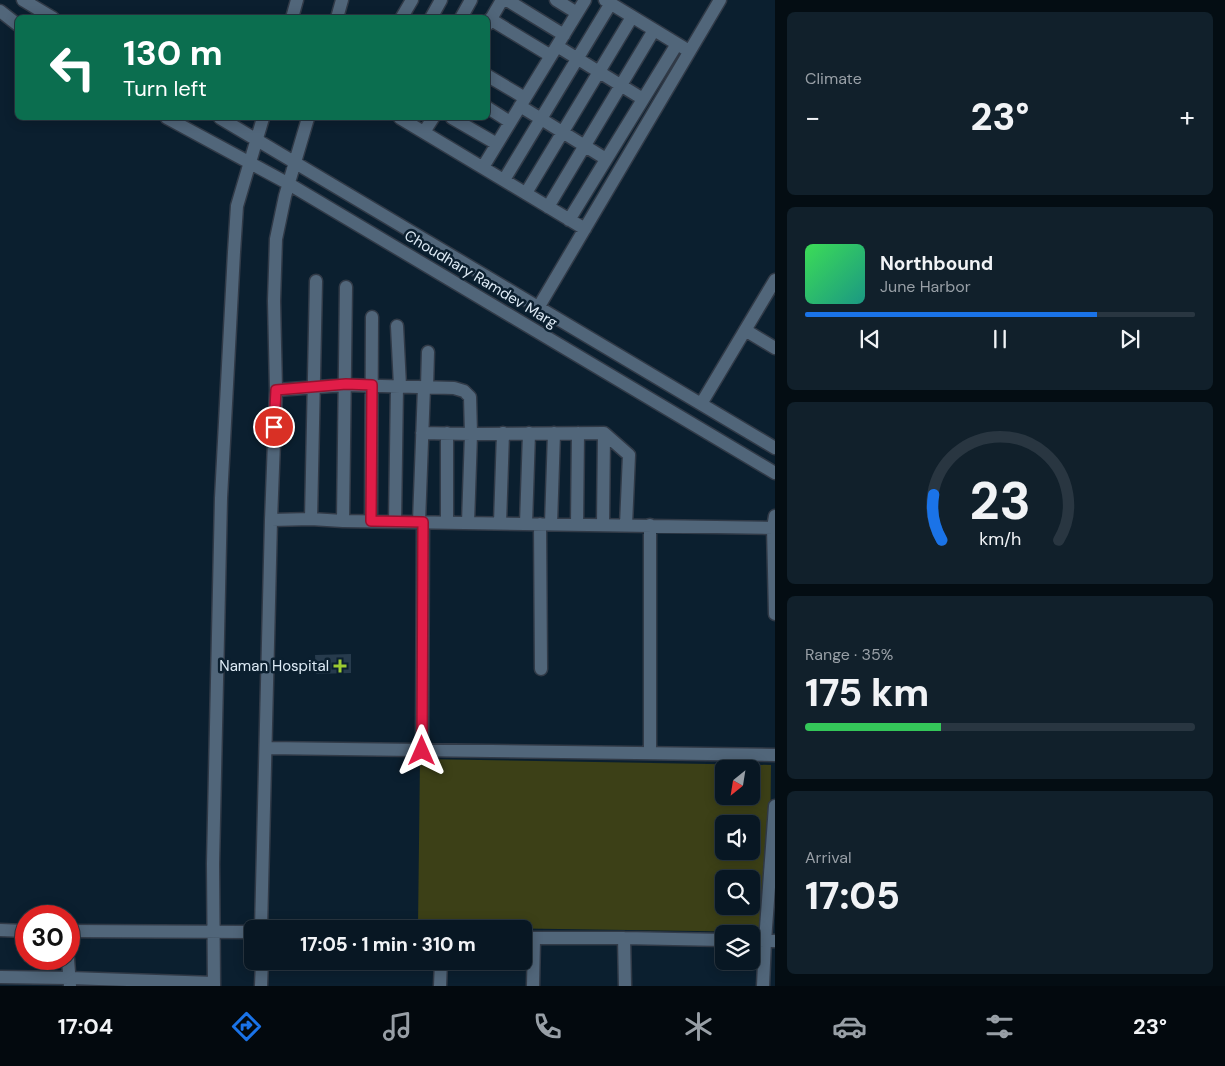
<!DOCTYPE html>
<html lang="en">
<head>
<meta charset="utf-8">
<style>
	:root { --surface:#081723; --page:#11202b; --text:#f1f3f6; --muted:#989fa6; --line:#293641; --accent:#1a73e8 }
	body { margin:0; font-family:"DM Sans",sans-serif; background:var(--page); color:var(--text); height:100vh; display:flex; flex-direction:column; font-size:19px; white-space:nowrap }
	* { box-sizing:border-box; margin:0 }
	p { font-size:16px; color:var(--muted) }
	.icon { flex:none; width:28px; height:28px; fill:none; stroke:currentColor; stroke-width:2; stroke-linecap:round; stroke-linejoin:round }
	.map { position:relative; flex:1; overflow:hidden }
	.sheet { display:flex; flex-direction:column; gap:12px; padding:12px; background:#040d13; width:450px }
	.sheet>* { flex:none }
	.guide { position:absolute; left:15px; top:15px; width:475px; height:105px; border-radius:8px; box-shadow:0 2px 12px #0003,0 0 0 1px var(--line); background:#0b6e4f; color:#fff; overflow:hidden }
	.needle { width:32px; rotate:210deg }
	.tools { position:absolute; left:715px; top:760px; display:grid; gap:10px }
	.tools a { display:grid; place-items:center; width:45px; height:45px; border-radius:8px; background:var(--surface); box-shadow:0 2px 12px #0003,0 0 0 1px var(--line); font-size:25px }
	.speed { position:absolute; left:15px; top:905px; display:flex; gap:10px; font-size:25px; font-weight:700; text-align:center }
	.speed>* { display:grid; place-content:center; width:65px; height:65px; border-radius:50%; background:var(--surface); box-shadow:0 2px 12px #0003,0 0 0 1px var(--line); line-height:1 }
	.speed .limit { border:8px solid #d22; background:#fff; color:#111 }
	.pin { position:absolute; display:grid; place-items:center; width:42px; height:42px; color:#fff; margin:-21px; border:2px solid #fff; border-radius:50%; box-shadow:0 1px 5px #0007 }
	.me { position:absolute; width:55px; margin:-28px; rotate:0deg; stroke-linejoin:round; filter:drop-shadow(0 0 4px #0008) }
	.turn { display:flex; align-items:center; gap:18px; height:105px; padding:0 25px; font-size:22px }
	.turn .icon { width:65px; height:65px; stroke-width:2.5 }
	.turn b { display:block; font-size:35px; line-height:42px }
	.big { font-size:38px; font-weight:800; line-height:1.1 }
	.sheet .widget { flex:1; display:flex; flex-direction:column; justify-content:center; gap:8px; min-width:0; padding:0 18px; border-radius:8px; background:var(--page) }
	.sheet .dial { align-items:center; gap:0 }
	.dial svg { height:130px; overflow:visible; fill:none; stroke:var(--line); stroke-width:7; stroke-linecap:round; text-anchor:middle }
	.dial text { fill:var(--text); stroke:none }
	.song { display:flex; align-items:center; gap:15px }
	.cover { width:60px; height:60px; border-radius:8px; background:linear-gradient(135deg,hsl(130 70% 55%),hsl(170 70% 35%)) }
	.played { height:5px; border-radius:2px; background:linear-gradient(90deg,var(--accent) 75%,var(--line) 75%) }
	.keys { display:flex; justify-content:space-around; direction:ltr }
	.heat { display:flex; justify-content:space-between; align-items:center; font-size:28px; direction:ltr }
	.charge { height:8px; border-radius:4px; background:linear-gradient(90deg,#34c759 35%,var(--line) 0) }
	.trip { position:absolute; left:244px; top:920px; width:288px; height:50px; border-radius:8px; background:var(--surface); box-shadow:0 2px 12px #0003,0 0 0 1px var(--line); font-weight:800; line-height:50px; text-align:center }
	.dock { display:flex; height:80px; justify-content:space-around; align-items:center; background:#03090e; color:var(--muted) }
	.dock .icon { width:35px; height:35px }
	.dock .selected { color:var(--accent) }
	.dock b { font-size:22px; color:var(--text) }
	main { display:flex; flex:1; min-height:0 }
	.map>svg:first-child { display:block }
	.green { fill:#3c4017; fill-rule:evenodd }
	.building { fill:#273b4d }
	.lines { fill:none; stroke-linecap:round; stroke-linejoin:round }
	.minor-casing { stroke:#313a47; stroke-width:15 }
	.minor { stroke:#51667a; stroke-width:12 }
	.route-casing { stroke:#92132f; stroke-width:12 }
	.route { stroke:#e11d48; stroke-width:9 }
	.poi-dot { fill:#9cca32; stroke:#0b1f2f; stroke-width:2 }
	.labels { text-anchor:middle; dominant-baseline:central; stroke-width:5; stroke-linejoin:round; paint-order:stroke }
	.street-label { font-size:15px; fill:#ddeaf5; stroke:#0b1f2f }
	.poi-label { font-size:15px; fill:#ddeaf5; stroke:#0b1f2f; text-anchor:end }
</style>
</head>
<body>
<main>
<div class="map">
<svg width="775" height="986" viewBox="0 0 775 986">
	<rect width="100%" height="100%" fill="#0b1f2f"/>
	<!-- green -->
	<path class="green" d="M420,759L771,765L769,932L418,927ZM724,769H751V796H724ZM724,824H751V851H724ZM724,879H751V906H724Z"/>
	<!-- building -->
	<path class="building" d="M351,654V673L316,674L315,655Z"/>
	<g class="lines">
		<!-- minor casing -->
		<g class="minor-casing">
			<path id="minor" d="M23,0L53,18
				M507,0L564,35
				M556,0L577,13
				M605,0L684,48
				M0,11L18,25
				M402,17L412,0
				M292,18L297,0
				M337,18L342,0
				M431,18L441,0
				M461,18L471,0
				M490,19L551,56
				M488,24L502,0
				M557,46L643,99
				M488,76L525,98
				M520,106L606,159
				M488,108L510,122
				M167,118L289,184L775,473
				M220,118L775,448
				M400,118L585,229
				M452,118L497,144
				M424,132L433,118
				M483,167L585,0
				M504,180L611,3
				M526,193L632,17
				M548,207L654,30
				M569,220L677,44
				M538,308L720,0
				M397,326L400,386
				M745,330L775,348
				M427,387L428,352
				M276,390L346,385L454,388L464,391L470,397L471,434L468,523
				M701,404L775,280
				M422,433L471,434L604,433L629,455L626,525
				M775,516L773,528L775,614
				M311,519L316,281
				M271,520L311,519L343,521L773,528
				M343,521L346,287
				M371,521L372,317
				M395,522L397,386
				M419,522L424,387
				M447,522V433
				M500,523L503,433
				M526,524L529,433
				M540,524L541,669
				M551,524L554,433
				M577,525L578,433
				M603,525L604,433
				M267,748L775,755
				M422,751L423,522
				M650,753V525
				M261,929L271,520L276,390L274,301L276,239L285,196L308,118
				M0,930L26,931
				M69,931L252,932
				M522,938H624L724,940
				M624,938L625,986
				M751,940L775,941
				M68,959L70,986
				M0,977L70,978L214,983
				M214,986L213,864L221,498L234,252L237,206L263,118
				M261,986L262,961
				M440,986L441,961
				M533,986L534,939
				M763,986L765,941L775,806"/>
		</g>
		<!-- minor -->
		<use href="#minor" class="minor"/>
	</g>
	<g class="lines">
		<!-- route casing -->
		<g class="route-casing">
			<path id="route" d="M274,427L276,390L346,384L372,385L371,521L423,522L422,751"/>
		</g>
		<!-- route -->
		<use href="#route" class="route"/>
	</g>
	<!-- markers -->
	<path class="poi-dot" d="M337.5 658.5h5v5h5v5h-5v5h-5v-5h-5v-5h5z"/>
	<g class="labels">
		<!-- street labels -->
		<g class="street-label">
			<text transform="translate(481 279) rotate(31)">Choudhary Ramdev Marg</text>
		</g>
		<!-- poi labels -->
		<g class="poi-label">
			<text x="329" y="666">Naman Hospital</text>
		</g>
	</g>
</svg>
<div class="tools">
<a><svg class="needle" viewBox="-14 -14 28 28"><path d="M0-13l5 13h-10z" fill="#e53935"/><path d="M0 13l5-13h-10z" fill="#989fa6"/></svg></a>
<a><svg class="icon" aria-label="sound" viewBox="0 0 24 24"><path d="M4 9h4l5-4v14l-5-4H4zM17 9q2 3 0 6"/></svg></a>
<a><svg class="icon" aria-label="search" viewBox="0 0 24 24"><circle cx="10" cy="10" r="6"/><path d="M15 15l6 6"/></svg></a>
<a><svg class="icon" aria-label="layers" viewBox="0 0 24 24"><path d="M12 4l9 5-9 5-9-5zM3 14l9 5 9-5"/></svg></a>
</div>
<div class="speed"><div class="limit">30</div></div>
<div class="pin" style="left:274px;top:427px;background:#d93025"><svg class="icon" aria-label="arrive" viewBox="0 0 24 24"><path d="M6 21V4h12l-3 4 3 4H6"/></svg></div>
<svg class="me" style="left:422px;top:751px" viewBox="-20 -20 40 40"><path d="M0-17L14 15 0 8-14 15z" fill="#e11d48" stroke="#fff" stroke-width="4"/></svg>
<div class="trip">17:05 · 1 min · 310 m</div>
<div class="guide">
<div class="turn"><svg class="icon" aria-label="left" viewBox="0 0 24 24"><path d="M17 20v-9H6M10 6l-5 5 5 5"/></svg><div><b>130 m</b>Turn left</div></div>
</div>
</div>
<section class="sheet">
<div class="widget"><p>Climate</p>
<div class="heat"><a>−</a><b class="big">23°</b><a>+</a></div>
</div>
<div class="widget">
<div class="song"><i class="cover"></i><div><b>Northbound</b><p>June Harbor</p></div></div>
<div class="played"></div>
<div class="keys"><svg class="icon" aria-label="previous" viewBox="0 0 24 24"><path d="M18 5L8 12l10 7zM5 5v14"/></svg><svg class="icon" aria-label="pause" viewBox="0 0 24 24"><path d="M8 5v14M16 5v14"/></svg><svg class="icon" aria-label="next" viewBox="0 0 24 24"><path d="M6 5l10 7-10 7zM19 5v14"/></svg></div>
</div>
<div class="widget dial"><svg viewBox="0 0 100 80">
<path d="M14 69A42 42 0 1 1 86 69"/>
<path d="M14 69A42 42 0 0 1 9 41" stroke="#1a73e8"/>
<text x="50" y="56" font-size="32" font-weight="700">23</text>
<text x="50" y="72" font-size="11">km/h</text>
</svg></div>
<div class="widget"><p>Range · 35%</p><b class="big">175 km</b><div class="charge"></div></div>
<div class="widget"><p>Arrival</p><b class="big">17:05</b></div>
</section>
</main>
<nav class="dock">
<b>17:04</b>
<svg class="icon selected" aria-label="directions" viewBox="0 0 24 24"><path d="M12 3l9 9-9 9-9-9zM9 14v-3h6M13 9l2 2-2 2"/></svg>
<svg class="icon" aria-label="music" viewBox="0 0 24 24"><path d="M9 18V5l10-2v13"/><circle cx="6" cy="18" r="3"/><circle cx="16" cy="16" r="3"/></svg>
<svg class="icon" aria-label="phone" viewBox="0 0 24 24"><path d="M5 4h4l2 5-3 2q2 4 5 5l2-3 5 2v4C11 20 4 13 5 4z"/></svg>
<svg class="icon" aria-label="climate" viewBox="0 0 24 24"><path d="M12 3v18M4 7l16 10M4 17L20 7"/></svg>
<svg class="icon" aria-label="car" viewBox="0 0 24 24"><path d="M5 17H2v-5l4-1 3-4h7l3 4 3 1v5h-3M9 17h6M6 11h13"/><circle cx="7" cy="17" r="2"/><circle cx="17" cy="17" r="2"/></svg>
<svg class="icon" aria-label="filters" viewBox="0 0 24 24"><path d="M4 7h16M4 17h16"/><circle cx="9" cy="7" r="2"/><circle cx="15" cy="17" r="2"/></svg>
<b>23°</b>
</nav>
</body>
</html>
